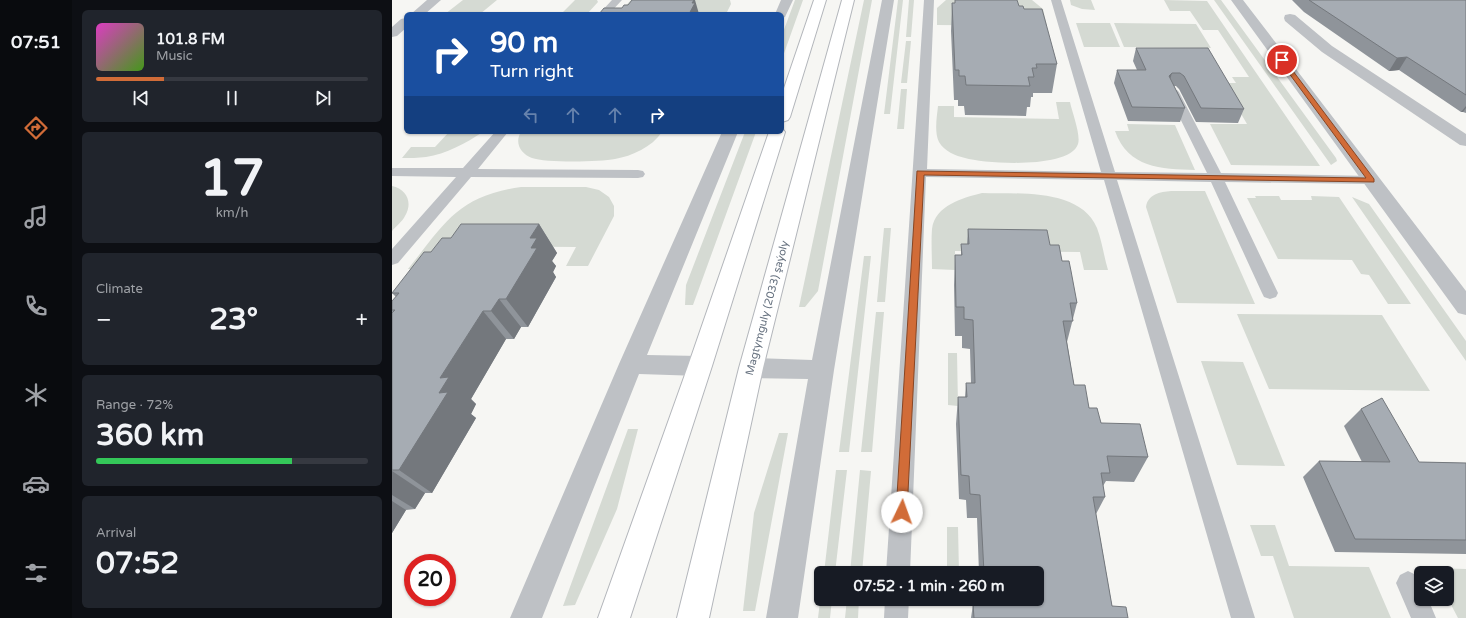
<!DOCTYPE html>
<html lang="en">
<head>
<meta charset="utf-8">
<style>
	:root { --surface:#171b24; --page:#20242c; --text:#f1f3f6; --muted:#9ea1a6; --line:#363941; --accent:#d16c38 }
	body { margin:0; font-family:"Varela Round",sans-serif; background:var(--page); color:var(--text); height:100vh; display:flex; flex-direction:column; font-size:15px; white-space:nowrap }
	* { box-sizing:border-box; margin:0 }
	p { font-size:13px; color:var(--muted) }
	.icon { flex:none; width:22px; height:22px; fill:none; stroke:currentColor; stroke-width:2; stroke-linecap:round; stroke-linejoin:round }
	.map { position:relative; flex:1; overflow:hidden }
	.sheet { display:flex; flex-direction:column; gap:10px; padding:10px; background:#0d0f14; width:320px }
	.sheet>* { flex:none }
	.banner { position:absolute; left:12px; top:12px; width:380px; height:122px; border-radius:6px; box-shadow:0 1px 3px #0004; background:#1a4fa0; color:#fff; overflow:hidden }
	.fabs { position:absolute; left:1022px; top:566px; display:grid; gap:8px }
	.fabs a { display:grid; place-items:center; width:40px; height:40px; border-radius:6px; background:var(--surface); box-shadow:0 1px 3px #0004; font-size:20px }
	.speed { position:absolute; left:12px; top:554px; display:flex; gap:8px; font-size:20px; font-weight:700; text-align:center }
	.speed>* { display:grid; place-content:center; width:52px; height:52px; border-radius:50%; background:var(--surface); box-shadow:0 1px 3px #0004; line-height:1 }
	.speed .limit { border:6px solid #d22; background:#fff; color:#111 }
	.pin { position:absolute; display:grid; place-items:center; width:34px; height:34px; color:#fff; margin:-17px; border:2px solid #fff; border-radius:50%; box-shadow:0 1px 4px #0007 }
	.me { position:absolute; width:44px; margin:-22px; rotate:3deg; stroke-linejoin:round; filter:drop-shadow(0 0 3px #0008) }
	.turn { display:flex; align-items:center; gap:14px; height:84px; padding:0 20px; font-size:18px }
	.turn .icon { width:52px; height:52px; stroke-width:2.5 }
	.turn b { display:block; font-size:28px; line-height:34px }
	.lanes { display:flex; align-items:center; height:38px; padding:0 20px; background:#0003; justify-content:center; gap:20px; direction:ltr }
	.lanes .off { opacity:.35 }
	.big { font-size:30px; font-weight:700; line-height:1.1 }
	.sheet .tile { flex:1; display:flex; flex-direction:column; justify-content:center; gap:6px; min-width:0; padding:0 14px; border-radius:6px; background:var(--page) }
	.sheet .dial { align-items:center; gap:0 }
	.dial b { font-size:52px; line-height:1 }
	.song { display:flex; align-items:center; gap:12px }
	.cover { width:48px; height:48px; border-radius:6px; background:linear-gradient(135deg,hsl(310 70% 55%),hsl(100 70% 35%)) }
	.played { height:4px; border-radius:2px; background:linear-gradient(90deg,var(--accent) 25%,var(--line) 25%) }
	.keys { display:flex; justify-content:space-around; direction:ltr }
	.heat { display:flex; justify-content:space-between; align-items:center; font-size:22px; direction:ltr }
	.charge { height:6px; border-radius:3px; background:linear-gradient(90deg,#34c759 72%,var(--line) 0) }
	.trip { position:absolute; left:422px; top:566px; width:230px; height:40px; border-radius:6px; background:var(--surface); box-shadow:0 1px 3px #0004; font-weight:700; line-height:40px; text-align:center }
	main { display:flex; flex:1; min-height:0 }
	.menu { display:flex; flex-direction:column; width:72px; justify-content:space-around; align-items:center; background:#090b0e; color:var(--muted) }
	.menu .icon { width:28px; height:28px }
	.menu .current { color:var(--accent) }
	.menu b { font-size:18px; color:var(--text) }
	.map>svg:first-child { display:block }
	.green { fill:#d5dad3 }
	.lines { fill:none; stroke-linecap:round; stroke-linejoin:round }
	.secondary-casing { stroke:#b3b6bb; stroke-width:2 }
	.lane { fill:#bec1c5; fill-rule:evenodd }
	.street { fill:#bec1c5; fill-rule:evenodd }
	.secondary { fill:#fff; fill-rule:evenodd }
	.wall { fill:#8f949a }
	.shaded-wall { fill:#74787d }
	.building { fill:#a6acb3; stroke:#74787d }
	.route { fill:#d16c38; stroke:#884624 }
	.labels { text-anchor:middle; dominant-baseline:central; stroke-width:4; stroke-linejoin:round; paint-order:stroke }
	.street-label { font-size:11px; fill:#687381; stroke:#fff }
</style>
</head>
<body>
<main>
<nav class="menu">
<b>07:51</b>
<svg class="icon current" aria-label="directions" viewBox="0 0 24 24"><path d="M12 3l9 9-9 9-9-9zM9 14v-3h6M13 9l2 2-2 2"/></svg>
<svg class="icon" aria-label="music" viewBox="0 0 24 24"><path d="M9 18V5l10-2v13"/><circle cx="6" cy="18" r="3"/><circle cx="16" cy="16" r="3"/></svg>
<svg class="icon" aria-label="phone" viewBox="0 0 24 24"><path d="M5 4h4l2 5-3 2q2 4 5 5l2-3 5 2v4C11 20 4 13 5 4z"/></svg>
<svg class="icon" aria-label="climate" viewBox="0 0 24 24"><path d="M12 3v18M4 7l16 10M4 17L20 7"/></svg>
<svg class="icon" aria-label="car" viewBox="0 0 24 24"><path d="M5 17H2v-5l4-1 3-4h7l3 4 3 1v5h-3M9 17h6M6 11h13"/><circle cx="7" cy="17" r="2"/><circle cx="17" cy="17" r="2"/></svg>
<svg class="icon" aria-label="filters" viewBox="0 0 24 24"><path d="M4 7h16M4 17h16"/><circle cx="9" cy="7" r="2"/><circle cx="15" cy="17" r="2"/></svg>
</nav>
<section class="sheet">
<div class="tile">
<div class="song"><i class="cover"></i><div><b>101.8 FM</b><p>Music</p></div></div>
<div class="played"></div>
<div class="keys"><svg class="icon" aria-label="previous" viewBox="0 0 24 24"><path d="M18 5L8 12l10 7zM5 5v14"/></svg><svg class="icon" aria-label="pause" viewBox="0 0 24 24"><path d="M8 5v14M16 5v14"/></svg><svg class="icon" aria-label="next" viewBox="0 0 24 24"><path d="M6 5l10 7-10 7zM19 5v14"/></svg></div>
</div>
<div class="tile dial"><b>17</b><p>km/h</p></div>
<div class="tile"><p>Climate</p>
<div class="heat"><a>−</a><b class="big">23°</b><a>+</a></div>
</div>
<div class="tile"><p>Range · 72%</p><b class="big">360 km</b><div class="charge"></div></div>
<div class="tile"><p>Arrival</p><b class="big">07:52</b></div>
</section>
<div class="map">
<svg width="1074" height="618" viewBox="0 0 1074 618">
	<rect width="100%" height="100%" fill="#f6f6f3"/>
	<!-- green -->
	<path class="green" d="M71,0H105L88,14H53Z
		M183,0H205L206,2L195,14H169Z
		M239,0H338L339,4L334,14H226Z
		M403,0H411L390,59V35Z
		M472,0H480L426,291L413,307H407Z
		M506,0H511L498,114H492Z
		M517,0H522L519,37H514Z
		M554,0H640L651,9L655,26L545,25V8Z
		M678,0H699L703,10L690,9L679,5Z
		M772,0L815,1L928,166L839,165L818,124H855L831,83H844L840,77H857L826,30H811L798,11H778Z
		M822,0H829L944,158L945,161L939,165Z
		M684,23H718L728,47H692Z
		M722,23L804,24L819,48L732,47Z
		M514,41H519L515,83H509Z
		M509,89H515L512,129H505Z
		M664,102H678C680,112 689,135 686,144C678,169 594,164 573,158C564,156 552,151 547,142C542,132 545,116 546,106H562V117L667,119Z
		M735,124L783,125L803,170C769,169 736,168 723,131H737Z
		M57,132H91C74,143 54,154 34,157C26,158 18,158 10,158L19,147H43Z
		M129,132H270C260,147 240,156 223,159C208,162 153,163 140,158C129,154 122,143 129,132Z
		M353,132H364L301,305H293L294,285Z
		M0,186C15,189 21,203 13,216C10,222 4,226 0,231Z
		M129,187H194L207,190L217,197L222,206V216L196,266H174L184,247L55,246L37,269H16C53,223 66,196 129,187Z
		M779,191H813L863,304L785,303L754,207C756,194 768,192 779,191Z
		M590,193C626,194 688,188 705,228C710,241 712,257 716,270H692L688,252L563,251V270L540,269C540,256 539,242 540,229C543,205 571,198 590,193Z
		M863,196H887L889,200H920L919,196L947,197L1019,304H996L977,275L969,274L960,260L886,259L855,198H864Z
		M960,197L977,204L1074,341V361Z
		M492,228H499L493,302H485Z
		M472,256H479L457,452H447Z
		M484,312H492L480,452H469Z
		M845,314L990,315L1038,391L877,389Z
		M556,353H565L566,406L556,405Z
		M809,361L851,362L893,466L845,465Z
		M236,429H246L225,509L183,605L171,606Z
		M387,433H396L363,611H351L362,513Z
		M444,470H455L443,573H432Z
		M468,470L479,471L470,573H458Z
		M858,525H883L897,566L977,567L999,618H902L881,556H869Z
		M555,527H566L567,573H555Z
		M1040,568L1074,569V618H1066L1055,597V573H1043Z
		M429,593V599H440L438,618H426Z
		M455,599H467L466,618H453Z"/>
	<g class="lines">
		<!-- secondary casing -->
		<g class="secondary-casing">
			<path id="secondary" d="M422,0H434L398,117L396,120L390,122V94Z
				M450,0H462L371,368L317,618H285L347,368Z
				M390,128L393,132L320,366L238,618H206L296,366L377,132H390Z"/>
		</g>
		<!-- lane -->
		<path class="lane" d="M220,0H230L217,14H207Z
			M532,0H542L535,169L709,172L659,0H669L723,172L815,173L775,92L777,90H785L787,92L829,173L979,176L984,177L986,180L984,183L979,184L833,182L886,293L884,297L878,299L872,297L870,293L819,182L725,180L863,618H839L712,180L534,177L518,573H494Z
			M103,132H116L86,169L246,170L251,171L253,174L251,177L246,178L79,177L6,263L0,265V249L64,177L0,176V168H71Z
			M1016,571L1024,575L1029,584V599H1036L1044,618H1019L1004,583L1008,575Z
			M493,599H517L516,618H492Z"/>
		<!-- street -->
		<path class="street" d="M35,0H49L33,14H19Z
			M389,0H401L393,17L390,18V14H383Z
			M490,0H502L442,370L406,618H374L416,379L359,378L351,375L347,368L351,361L359,358L420,360Z
			M839,0H851L1074,291V315L1066,313Z
			M898,14L903,15L940,46L1074,134V146L1068,145L930,52L893,21L892,18L893,15Z
			M14,18V28L5,36L0,37V27L9,19Z
			M330,132H346L255,355L308,356L316,359L320,366L316,373L308,376L247,374L150,618H118L227,364Z"/>
		<!-- secondary -->
		<use href="#secondary" class="secondary"/>
	</g>
	<!-- wall -->
	<path class="wall" d="M900,0H1074V113L1071,112H1069L1007,70L997,71L912,12Z
		M560,3L627,6L632,9L665,64L660,93H641V97H639L638,107H635L634,116L573,115L572,106H566V100H562L559,31Z
		M744,48L852,109L846,123L804,122L787,89L784,86H782L793,108L788,122L736,121L722,83L725,70H745L741,61Z
		M147,224L165,253L160,261L164,266L161,272L164,277L136,327H129L122,339H114L79,399L84,404L79,414L84,418L40,493H33L23,509L14,510L0,533V301L4,297L0,293L39,252L59,238Z
		M576,229L658,245L670,261L685,303L675,342L682,385L697,408L709,423L756,457L742,482L714,481L711,486L713,497L704,514L720,606L736,618H579L581,604H588V599H645V573H587L585,518H575L574,500L567,499L564,424L566,397H573L574,383H579L578,349L570,348V336H563L562,285L563,255H569V244H575Z
		M969,409L1027,462L1074,463V554L943,552L911,477L927,461L970,462L952,426Z"/>
	<!-- shaded-wall -->
	<path class="shaded-wall" d="M298,0H303L307,14H297Z
		M1015,57L1007,70L997,71L1005,58Z
		M780,73L776,86L777,76Z
		M1074,106V108L1071,112H1069Z
		M147,224L165,253L160,261L164,266L161,272L164,277L136,327L114,299L139,248L138,238Z
		M107,299L129,327L122,339L99,311Z
		M91,311L114,339L79,399L84,404L79,414L84,418L40,493L7,470L47,393L48,378Z
		M0,471L33,493L23,509L0,495Z
		M0,501L14,510L0,533Z"/>
	<!-- building -->
	<path class="building" d="M240,0H302L300,3H303L297,14H207L212,8H230L232,5H236Z
		M563,0H625L627,6H631L632,9H650L665,64H644L645,68H640L642,77H636L638,86L574,85L573,76H567V70H563L560,3H563Z
		M917,0H1074V95L1015,57L1005,58Z
		M744,48H816L852,109L809,108L792,76L788,73H780L777,76L793,108L740,107L725,70H754Z
		M69,224H147L138,238H145L139,248H145L114,299H107L99,311H91L48,378L57,377L47,393L56,392L7,470H0V313L3,310H0V301L7,293H0L32,252H39L50,238H59Z
		M576,229L655,230L658,245H667L670,261H677L679,271L685,303H678L681,321H671L682,385H693L697,408H705L709,423L748,424L756,457L715,456L718,473H709L713,497H701L720,606L734,607L736,618H582L581,604H593V599H645V573H592L588,495L578,494L577,476L569,475L566,397H575L574,383H583L581,320L572,319V307H564L563,255H570L569,244H577Z
		M990,398L1027,462L1074,463V540L963,539L927,461L998,462L969,409Z"/>
	<!-- route -->
	<path class="route" d="M888,59H892L982,179V182L532,175L515,512L514,516L510,517L505,516L504,512L525,171L974,178L888,61Z"/>
	<g class="labels">
		<!-- street labels -->
		<g class="street-label">
			<text transform="translate(375 308) rotate(-75)">Magtymguly (2033) şaýoly</text>
		</g>
	</g>
</svg>
<div class="fabs">
<a><svg class="icon" aria-label="layers" viewBox="0 0 24 24"><path d="M12 4l9 5-9 5-9-5zM3 14l9 5 9-5"/></svg></a>
</div>
<div class="speed"><div class="limit">20</div></div>
<div class="pin" style="left:890px;top:60px;background:#d93025"><svg class="icon" aria-label="arrive" viewBox="0 0 24 24"><path d="M6 21V4h12l-3 4 3 4H6"/></svg></div>
<svg class="me" style="left:510px;top:512px" viewBox="-20 -20 40 40"><circle r="19" fill="#fff"/><path d="M0-13L10 11 0 6-10 11z" fill="#d16c38"/></svg>
<div class="trip">07:52 · 1 min · 260 m</div>
<div class="banner">
<div class="turn"><svg class="icon" aria-label="right" viewBox="0 0 24 24"><path d="M7 20v-9h11M14 6l5 5-5 5"/></svg><div><b>90 m</b>Turn right</div></div>
<div class="lanes"><svg class="icon off" aria-label="left" viewBox="0 0 24 24"><path d="M17 20v-9H6M10 6l-5 5 5 5"/></svg><svg class="icon off" aria-label="ahead" viewBox="0 0 24 24"><path d="M12 20V5M6 11l6-6 6 6"/></svg><svg class="icon off" aria-label="ahead" viewBox="0 0 24 24"><path d="M12 20V5M6 11l6-6 6 6"/></svg><svg class="icon" aria-label="right" viewBox="0 0 24 24"><path d="M7 20v-9h11M14 6l5 5-5 5"/></svg></div>
</div>
</div>
</main>
</body>
</html>
